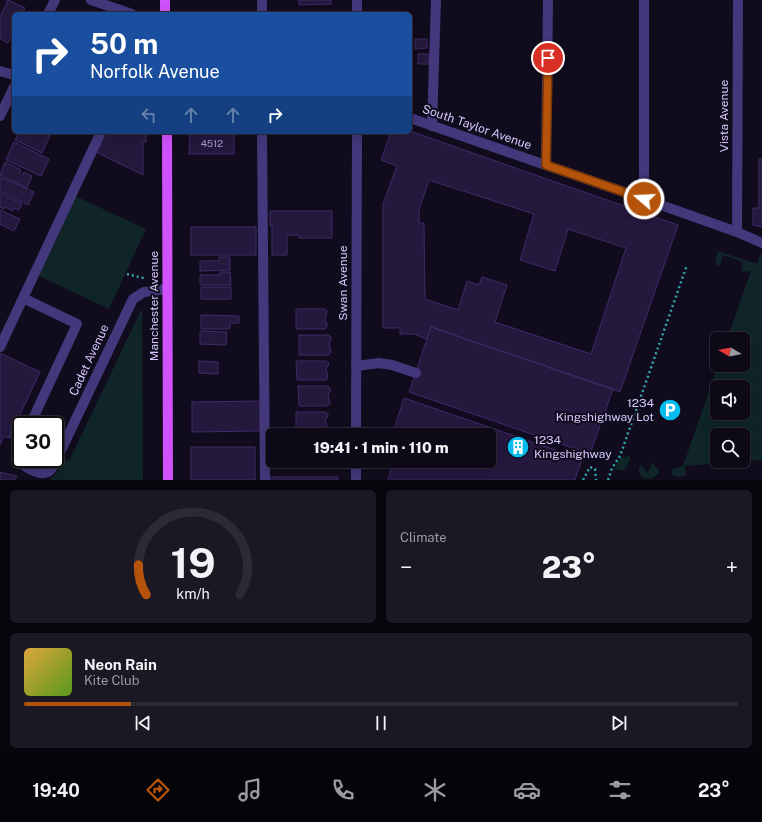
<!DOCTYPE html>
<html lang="en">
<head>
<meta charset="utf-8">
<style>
	:root { --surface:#0d0916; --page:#1b1723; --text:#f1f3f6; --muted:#9a9aa1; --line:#2d2a35; --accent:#b45309 }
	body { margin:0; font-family:"Public Sans",sans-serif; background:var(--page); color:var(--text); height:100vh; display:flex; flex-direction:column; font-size:15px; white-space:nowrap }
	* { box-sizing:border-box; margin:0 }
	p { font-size:13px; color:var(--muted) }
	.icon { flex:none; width:22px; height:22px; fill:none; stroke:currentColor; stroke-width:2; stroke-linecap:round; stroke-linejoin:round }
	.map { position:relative; height:480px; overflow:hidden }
	.details { display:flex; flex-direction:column; gap:10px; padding:10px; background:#07050c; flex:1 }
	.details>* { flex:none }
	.banner { position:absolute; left:12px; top:12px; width:400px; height:122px; border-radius:6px; box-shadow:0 4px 16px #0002,0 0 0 1px var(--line); background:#1a4fa0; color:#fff; overflow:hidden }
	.needle { width:26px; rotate:280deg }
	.controls { position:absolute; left:710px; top:332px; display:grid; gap:8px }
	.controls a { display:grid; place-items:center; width:40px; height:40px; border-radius:6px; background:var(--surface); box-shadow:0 4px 16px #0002,0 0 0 1px var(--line); font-size:20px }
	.speed { position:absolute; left:12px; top:416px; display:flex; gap:8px; font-size:20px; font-weight:700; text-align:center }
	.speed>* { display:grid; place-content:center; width:52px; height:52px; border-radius:50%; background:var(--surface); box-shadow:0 4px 16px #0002,0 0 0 1px var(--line); line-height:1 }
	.speed .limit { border:2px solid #111; border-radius:6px; background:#fff; color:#111 }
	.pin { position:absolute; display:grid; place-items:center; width:34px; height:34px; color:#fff; margin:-17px; border:2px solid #fff; border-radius:50%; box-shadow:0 1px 4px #0007 }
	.me { position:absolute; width:44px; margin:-22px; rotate:289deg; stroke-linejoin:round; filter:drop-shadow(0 0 3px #0008) }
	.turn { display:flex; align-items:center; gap:14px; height:84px; padding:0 12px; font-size:18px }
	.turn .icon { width:52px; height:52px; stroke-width:2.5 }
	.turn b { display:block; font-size:28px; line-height:34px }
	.lanes { display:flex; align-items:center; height:38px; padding:0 12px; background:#0003; justify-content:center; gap:20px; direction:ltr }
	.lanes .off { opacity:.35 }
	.big { font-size:30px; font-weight:800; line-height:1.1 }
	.details .card { flex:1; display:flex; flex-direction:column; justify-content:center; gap:6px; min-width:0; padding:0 14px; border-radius:6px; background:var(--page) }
	.details .dial { align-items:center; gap:0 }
	.dial svg { height:104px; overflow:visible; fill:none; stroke:var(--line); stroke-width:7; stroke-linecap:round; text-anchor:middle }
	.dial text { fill:var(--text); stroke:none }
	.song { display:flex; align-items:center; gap:12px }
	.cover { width:48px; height:48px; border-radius:6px; background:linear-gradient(135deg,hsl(40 70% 55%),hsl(90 70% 35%)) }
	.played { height:4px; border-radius:2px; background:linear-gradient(90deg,var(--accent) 15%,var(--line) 15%) }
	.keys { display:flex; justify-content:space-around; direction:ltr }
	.heat { display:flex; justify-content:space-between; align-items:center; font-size:22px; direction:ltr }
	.details .tiles { flex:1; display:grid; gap:10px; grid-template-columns:1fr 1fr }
	.card:last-child { grid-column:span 2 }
	.trip { position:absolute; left:266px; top:428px; width:230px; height:40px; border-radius:6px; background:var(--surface); box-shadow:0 4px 16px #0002,0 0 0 1px var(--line); font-weight:800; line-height:40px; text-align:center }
	.tabs { display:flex; height:64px; justify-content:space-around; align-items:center; background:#050409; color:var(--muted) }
	.tabs .icon { width:28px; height:28px }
	.tabs .current { color:var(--accent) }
	.tabs b { font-size:18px; color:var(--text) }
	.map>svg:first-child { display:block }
	.green { fill:#0f2527; fill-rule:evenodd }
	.building { fill:#24183d; stroke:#3e2b69; fill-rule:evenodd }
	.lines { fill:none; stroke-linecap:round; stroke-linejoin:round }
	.path { stroke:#2fa5ac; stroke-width:2.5; stroke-dasharray:2 3; stroke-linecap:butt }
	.minor { stroke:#42387b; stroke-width:10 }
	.major { stroke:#cf52fc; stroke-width:10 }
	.route-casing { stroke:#753606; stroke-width:10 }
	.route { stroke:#b45309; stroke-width:7 }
	.labels { text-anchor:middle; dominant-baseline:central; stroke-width:4; stroke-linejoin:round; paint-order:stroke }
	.number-label { font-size:10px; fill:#a99dce }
	.street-label { font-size:12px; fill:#d5c9fe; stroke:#110c1d }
	.poi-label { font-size:12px; fill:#d5c9fe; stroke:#110c1d; text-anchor:end }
</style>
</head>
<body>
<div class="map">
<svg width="762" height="480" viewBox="0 0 762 480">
	<rect width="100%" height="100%" fill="#110c1d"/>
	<!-- green -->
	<path class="green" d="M75,196L146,229L109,309L37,275Z
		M718,251L757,264L760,254L762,255V460L685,466L686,476L677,477L672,475L671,470L683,466L718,365H743V339H727L751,271L741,272L743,262L723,255L720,265H717L715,262ZM717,387H743V413H717ZM717,435H743V461H717Z
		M142,308L143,480H49L55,475L63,459L69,461Z
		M630,456V459L624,471L614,469L621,457Z
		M652,462L659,470V473L652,479L643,478L639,473V468L641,465L648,473Z"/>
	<!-- building -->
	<path class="building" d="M8,0L25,8L22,14H14V30L8,43L0,39V17Z
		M299,0H331V4L299,5Z
		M196,12H225V14H196Z
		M415,39H427V48L415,49Z
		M418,54H429V64H418Z
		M410,56H412V71H410Z
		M410,131L678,225L620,392L431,327L427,339L414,334H400V328H383V204L397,166L381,160L391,132ZM429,180L534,214L520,260L555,271L568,229L626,248L591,354L495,322L507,285L482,277L479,285L467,281L458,310L425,299L424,223H419V210Z
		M19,132H43L50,136L42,153L15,140Z
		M105,132H146V142H143V175L96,152Z
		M190,132H234V154H189Z
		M14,142L49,159L41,176L6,160Z
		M759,159H762V227L753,225V208H759Z
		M5,162L21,170L20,173L23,175L24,172L32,176L27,188L0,175Z
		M0,177L34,192L28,205L0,191Z
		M0,193L22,204L19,210L14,208L13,211L5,207L4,209L0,207Z
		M0,210L20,219L14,231L0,224Z
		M270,211H332V238H299V235H287V255H272V226H270Z
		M191,227H256V255H191Z
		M219,257H230V270L200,271V261H219Z
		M220,272H230L231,285H200V275H220Z
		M201,287H231V299H201Z
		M296,309H325L327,311L325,321L327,323V326L325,329H296Z
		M201,315L239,316V323H230V329H201Z
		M431,327L613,389L590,454L409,392Z
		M200,331L227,332L226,345L200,344Z
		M299,335H328L331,337V341L329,343L331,352L329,355H299Z
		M0,353L40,372L9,438L4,436L0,445Z
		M199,361L218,362V374L199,373Z
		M296,361H326L329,363L328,366L326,368L328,378L326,380H297Z
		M298,386H328L330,388V392L328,394L330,403L328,406H299Z
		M404,398L582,459L575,480H388L394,461H489V435H392Z
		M263,401V431L192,432V402Z
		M296,412H325L328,414V417L325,419L328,429L326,431H296Z
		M16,422L24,425H21V442L9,437Z
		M191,447H255V480H191Z
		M0,472L17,476L15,480H0Z
		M269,477H338V480H269Z"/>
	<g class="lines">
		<!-- path -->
		<path class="path" d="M127,274L143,278V281
			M583,480L590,467L595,469L596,480
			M608,480L612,468L620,456L687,265"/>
		<!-- minor -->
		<path class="minor" d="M91,0L132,14
			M48,14L55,0
			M262,14V0
			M357,14V0
			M0,71L14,75
			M0,116L14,87
			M410,118L644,199L737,232L762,243
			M432,126L436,0
			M262,132L265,480
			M546,165L548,0
			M644,199V0
			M737,232L738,0
			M23,298L77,324L30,425
			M0,347L101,132
			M356,366L379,363L392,365L416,373
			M356,435L357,132
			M21,444C20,449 18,455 20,460C23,468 40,476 48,472C51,471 52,467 54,465L133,299L144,292L166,289
			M356,480V461"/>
		<!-- major -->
		<path class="major" d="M165,0V14
			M167,132L168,480"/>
	</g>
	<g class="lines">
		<!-- route casing -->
		<g class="route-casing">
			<path id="route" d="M548,58L546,165L644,199"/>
		</g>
		<!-- route -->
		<use href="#route" class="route"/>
	</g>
	<!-- icons -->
	<defs>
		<g id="parking-disc" transform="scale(1.15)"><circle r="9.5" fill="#04bdee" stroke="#110c1d"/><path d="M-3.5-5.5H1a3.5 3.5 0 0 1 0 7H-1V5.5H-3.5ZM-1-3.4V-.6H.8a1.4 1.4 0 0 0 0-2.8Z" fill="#fff"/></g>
		<g id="building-disc" transform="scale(1.15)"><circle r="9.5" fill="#04bdee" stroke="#110c1d"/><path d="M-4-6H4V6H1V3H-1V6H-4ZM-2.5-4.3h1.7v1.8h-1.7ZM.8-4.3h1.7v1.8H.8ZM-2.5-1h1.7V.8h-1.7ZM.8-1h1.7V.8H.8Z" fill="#fff"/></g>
	</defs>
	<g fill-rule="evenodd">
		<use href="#parking-disc" x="670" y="410"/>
		<use href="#building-disc" x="518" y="447"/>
	</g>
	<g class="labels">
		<!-- number labels -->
		<g class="number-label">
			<text x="212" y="143">4512</text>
		</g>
		<!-- street labels -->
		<g class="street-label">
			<text transform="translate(724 116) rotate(-90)">Vista Avenue</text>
			<text transform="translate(477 127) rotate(19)">South Taylor Avenue</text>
			<text transform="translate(343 283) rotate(-90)">Swan Avenue</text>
			<text transform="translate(154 306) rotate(-90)">Manchester Avenue</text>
			<text transform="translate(89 360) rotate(-65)">Cadet Avenue</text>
		</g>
		<!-- poi labels -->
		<g class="poi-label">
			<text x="654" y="403">1234<tspan x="654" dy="14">Kingshighway Lot</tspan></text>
			<text x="534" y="440" text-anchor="start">1234<tspan x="534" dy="14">Kingshighway</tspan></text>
		</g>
	</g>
</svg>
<div class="controls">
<a><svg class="needle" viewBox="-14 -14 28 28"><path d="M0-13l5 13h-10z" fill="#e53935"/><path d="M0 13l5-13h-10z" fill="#9a9aa1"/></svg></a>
<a><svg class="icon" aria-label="sound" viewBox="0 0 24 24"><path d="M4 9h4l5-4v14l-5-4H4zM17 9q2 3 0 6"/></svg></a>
<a><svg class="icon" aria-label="search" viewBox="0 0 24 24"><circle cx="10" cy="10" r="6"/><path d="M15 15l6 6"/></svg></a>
</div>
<div class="speed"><div class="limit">30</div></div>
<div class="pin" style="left:548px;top:58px;background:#d93025"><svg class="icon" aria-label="arrive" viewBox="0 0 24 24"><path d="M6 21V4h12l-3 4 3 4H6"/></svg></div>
<svg class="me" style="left:644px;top:199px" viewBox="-20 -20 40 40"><circle r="17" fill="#b45309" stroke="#fff" stroke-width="3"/><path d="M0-11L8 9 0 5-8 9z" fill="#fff"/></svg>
<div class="trip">19:41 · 1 min · 110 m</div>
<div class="banner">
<div class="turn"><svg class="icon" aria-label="right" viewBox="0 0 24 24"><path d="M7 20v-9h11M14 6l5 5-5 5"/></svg><div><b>50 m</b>Norfolk Avenue</div></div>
<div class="lanes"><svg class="icon off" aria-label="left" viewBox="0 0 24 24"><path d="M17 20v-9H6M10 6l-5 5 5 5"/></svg><svg class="icon off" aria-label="ahead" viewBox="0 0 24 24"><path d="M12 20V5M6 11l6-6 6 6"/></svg><svg class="icon off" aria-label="ahead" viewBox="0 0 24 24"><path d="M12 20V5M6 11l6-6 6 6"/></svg><svg class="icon" aria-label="right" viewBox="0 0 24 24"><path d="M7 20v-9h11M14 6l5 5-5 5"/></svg></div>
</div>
</div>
<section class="details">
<div class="tiles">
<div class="card dial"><svg viewBox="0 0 100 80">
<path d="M14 69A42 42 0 1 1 86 69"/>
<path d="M14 69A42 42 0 0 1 8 46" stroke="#b45309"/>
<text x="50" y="56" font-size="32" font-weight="700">19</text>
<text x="50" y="72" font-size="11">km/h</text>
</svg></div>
<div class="card"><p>Climate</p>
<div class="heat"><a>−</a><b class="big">23°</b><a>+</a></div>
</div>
<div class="card">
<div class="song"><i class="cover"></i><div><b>Neon Rain</b><p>Kite Club</p></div></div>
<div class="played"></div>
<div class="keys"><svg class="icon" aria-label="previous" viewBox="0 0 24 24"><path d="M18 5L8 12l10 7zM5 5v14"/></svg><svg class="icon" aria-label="pause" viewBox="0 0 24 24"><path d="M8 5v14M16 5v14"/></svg><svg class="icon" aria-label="next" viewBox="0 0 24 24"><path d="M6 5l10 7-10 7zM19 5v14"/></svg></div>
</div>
</div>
</section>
<nav class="tabs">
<b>19:40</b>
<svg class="icon current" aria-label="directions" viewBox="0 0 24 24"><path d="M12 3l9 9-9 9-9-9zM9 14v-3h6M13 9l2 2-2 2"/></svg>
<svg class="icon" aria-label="music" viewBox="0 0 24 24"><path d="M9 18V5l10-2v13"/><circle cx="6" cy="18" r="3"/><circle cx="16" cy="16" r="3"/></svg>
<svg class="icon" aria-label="phone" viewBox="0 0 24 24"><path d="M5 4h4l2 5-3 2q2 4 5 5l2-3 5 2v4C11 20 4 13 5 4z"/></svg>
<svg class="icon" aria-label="climate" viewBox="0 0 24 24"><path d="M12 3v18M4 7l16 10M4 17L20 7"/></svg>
<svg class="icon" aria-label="car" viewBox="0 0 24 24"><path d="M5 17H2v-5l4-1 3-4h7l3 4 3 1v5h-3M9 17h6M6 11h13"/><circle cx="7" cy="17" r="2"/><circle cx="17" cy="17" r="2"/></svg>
<svg class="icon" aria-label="filters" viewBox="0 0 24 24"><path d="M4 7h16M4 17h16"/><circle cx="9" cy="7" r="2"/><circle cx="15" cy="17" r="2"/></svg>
<b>23°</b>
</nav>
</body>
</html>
